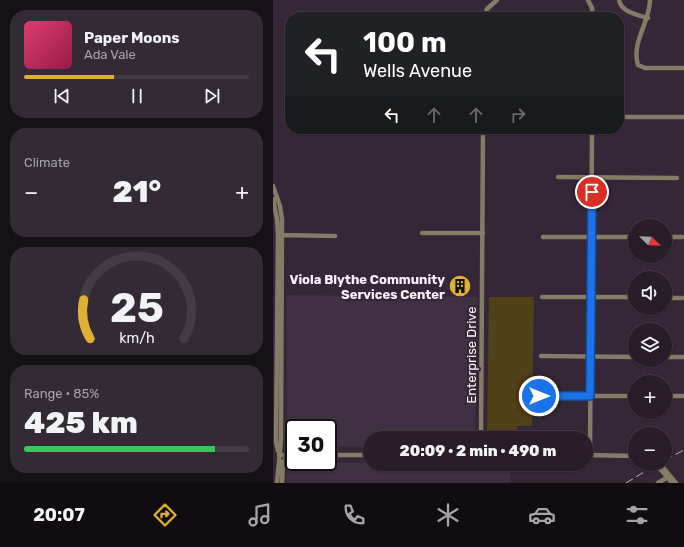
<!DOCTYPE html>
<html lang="en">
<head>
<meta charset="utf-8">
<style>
	:root { --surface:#281d29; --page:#342a35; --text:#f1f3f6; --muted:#a5a2a8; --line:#443b46; --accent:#e0b034 }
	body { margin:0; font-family:Rubik,sans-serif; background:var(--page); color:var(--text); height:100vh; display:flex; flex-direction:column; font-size:15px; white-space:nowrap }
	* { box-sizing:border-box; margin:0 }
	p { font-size:13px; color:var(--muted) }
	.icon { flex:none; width:22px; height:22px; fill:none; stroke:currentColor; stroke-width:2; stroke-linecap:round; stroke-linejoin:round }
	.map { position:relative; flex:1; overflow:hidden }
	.side { display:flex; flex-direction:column; gap:10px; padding:10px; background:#161017; width:273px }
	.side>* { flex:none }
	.hud { position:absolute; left:12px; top:12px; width:339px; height:122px; border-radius:16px; box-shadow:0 1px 3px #0004,0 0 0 1px var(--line); background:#202124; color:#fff; overflow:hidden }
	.needle { width:26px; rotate:113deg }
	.buttons { position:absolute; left:355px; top:219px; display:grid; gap:8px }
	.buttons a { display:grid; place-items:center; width:44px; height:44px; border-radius:50%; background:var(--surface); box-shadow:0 1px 3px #0004,0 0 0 1px var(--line); font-size:20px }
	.speed { position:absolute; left:12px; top:419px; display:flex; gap:8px; font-size:20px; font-weight:700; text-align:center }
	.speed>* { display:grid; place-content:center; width:52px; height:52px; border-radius:50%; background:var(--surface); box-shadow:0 1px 3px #0004,0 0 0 1px var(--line); line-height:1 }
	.speed .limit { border:2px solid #111; border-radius:6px; background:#fff; color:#111 }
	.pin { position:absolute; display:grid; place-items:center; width:34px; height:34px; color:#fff; margin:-17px; border:2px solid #fff; border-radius:50%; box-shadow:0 1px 4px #0007 }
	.me { position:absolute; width:44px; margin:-22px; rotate:90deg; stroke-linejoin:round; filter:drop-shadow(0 0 3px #0008) }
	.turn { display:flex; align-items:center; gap:14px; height:84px; padding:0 12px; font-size:18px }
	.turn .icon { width:52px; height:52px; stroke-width:2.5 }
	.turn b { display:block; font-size:28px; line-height:34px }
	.lanes { display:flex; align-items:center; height:38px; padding:0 12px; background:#0003; justify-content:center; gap:20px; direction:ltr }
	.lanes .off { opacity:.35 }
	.big { font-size:30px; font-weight:800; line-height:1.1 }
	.side .widget { flex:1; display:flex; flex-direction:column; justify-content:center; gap:6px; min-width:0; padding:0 14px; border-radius:16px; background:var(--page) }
	.side .dial { align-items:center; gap:0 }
	.dial svg { height:104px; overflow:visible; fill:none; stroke:var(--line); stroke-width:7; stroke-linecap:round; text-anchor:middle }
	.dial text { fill:var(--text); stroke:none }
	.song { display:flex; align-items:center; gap:12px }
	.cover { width:48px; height:48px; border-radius:6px; background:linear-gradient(135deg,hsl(340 70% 55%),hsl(340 70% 35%)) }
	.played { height:4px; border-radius:2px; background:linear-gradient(90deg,var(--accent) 40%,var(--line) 40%) }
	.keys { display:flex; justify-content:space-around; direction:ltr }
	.heat { display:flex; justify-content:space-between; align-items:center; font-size:22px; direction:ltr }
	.charge { height:6px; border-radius:3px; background:linear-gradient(90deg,#34c759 85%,var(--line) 0) }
	.trip { position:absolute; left:90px; top:431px; width:230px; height:40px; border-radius:20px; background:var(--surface); box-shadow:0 1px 3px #0004,0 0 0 1px var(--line); font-weight:800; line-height:40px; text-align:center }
	.tabs { display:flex; height:64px; justify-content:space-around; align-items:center; background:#100c10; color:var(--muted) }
	.tabs .icon { width:28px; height:28px }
	.tabs .active { color:var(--accent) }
	.tabs b { font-size:18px; color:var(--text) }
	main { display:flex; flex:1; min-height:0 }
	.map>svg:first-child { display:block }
	.built { fill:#412f44 }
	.green { fill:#514018 }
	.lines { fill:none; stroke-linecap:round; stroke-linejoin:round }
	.minor { stroke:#857c66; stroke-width:4.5 }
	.rail { stroke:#bdb3be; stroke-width:1; stroke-dasharray:8 4; stroke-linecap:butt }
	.route-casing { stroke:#114b97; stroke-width:10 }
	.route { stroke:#1a73e8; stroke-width:7 }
	.labels { text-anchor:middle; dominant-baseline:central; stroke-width:4; stroke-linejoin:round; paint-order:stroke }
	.poi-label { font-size:13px; font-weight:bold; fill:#faf1fb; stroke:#352737; text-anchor:end }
	.street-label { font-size:13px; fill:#faf1fb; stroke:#352737 }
</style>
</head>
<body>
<main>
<section class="side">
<div class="widget">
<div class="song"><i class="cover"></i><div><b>Paper Moons</b><p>Ada Vale</p></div></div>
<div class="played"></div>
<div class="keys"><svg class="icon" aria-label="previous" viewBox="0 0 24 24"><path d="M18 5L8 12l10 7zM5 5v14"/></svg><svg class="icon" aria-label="pause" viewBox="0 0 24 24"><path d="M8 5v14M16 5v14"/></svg><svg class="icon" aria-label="next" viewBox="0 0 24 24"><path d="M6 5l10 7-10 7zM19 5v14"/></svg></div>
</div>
<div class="widget"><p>Climate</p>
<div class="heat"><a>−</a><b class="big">21°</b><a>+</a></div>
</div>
<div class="widget dial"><svg viewBox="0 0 100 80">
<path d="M14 69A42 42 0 1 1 86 69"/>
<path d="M14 69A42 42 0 0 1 9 39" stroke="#e0b034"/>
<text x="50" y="56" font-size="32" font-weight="700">25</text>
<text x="50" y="72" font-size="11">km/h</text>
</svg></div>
<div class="widget"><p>Range · 85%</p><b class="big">425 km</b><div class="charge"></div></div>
</section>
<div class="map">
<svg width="411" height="483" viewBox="0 0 411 483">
	<rect width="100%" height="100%" fill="#352737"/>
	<!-- built -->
	<path class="built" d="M13,295L205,297L202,438H97V447L55,446V428H21V446H14Z
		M15,462L237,464L238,483H13Z"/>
	<!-- green -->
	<path class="green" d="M216,297H261L259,426H244V438H214V436Z"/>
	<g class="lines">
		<!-- minor -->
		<path class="minor" d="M315,0L319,8L320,17
			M346,0C348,12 364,15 375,18
			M377,0C377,22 358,42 365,65L372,68H411
			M211,17L214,9L224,0
			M346,117H411
			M285,177L404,178
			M0,186L7,206L9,219L8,440L4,483
			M0,199L4,219L5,235L3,442L5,451
			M149,233H210
			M6,235L62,236
			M270,237H362
			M392,237H409
			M269,297H362
			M392,298H409
			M268,356L362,357
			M392,357H411
			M266,396H362
			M392,396H411
			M208,438L210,129
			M6,455H21
			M55,455H97
			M313,455L362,456
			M317,455L319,129
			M381,464L390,472L399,483
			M387,464L403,483
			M9,483L10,462L16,455
			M385,483L395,477"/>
		<!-- rail -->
		<path class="rail" d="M392,460L411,450
			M353,483L384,464"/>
	</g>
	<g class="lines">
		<!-- route casing -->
		<g class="route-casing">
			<path id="route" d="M266,396H317L319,192"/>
		</g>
		<!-- route -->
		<use href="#route" class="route"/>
	</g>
	<!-- icons -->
	<defs>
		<g id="building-disc" transform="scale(1.15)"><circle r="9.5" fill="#e0b034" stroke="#352737"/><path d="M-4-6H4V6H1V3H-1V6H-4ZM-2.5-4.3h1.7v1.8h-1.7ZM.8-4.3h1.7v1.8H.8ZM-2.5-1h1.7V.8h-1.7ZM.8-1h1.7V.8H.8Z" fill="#111"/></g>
	</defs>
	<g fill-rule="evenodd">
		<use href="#building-disc" x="187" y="286"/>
	</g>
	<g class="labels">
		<!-- poi labels -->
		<g class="poi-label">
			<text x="172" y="279">Viola Blythe Community<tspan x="172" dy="15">Services Center</tspan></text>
		</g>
		<!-- street labels -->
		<g class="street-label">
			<text transform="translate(198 355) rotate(-90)">Enterprise Drive</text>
		</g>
	</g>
</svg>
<div class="buttons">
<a><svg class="needle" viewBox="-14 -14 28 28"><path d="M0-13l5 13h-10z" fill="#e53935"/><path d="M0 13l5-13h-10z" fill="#a5a2a8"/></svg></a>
<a><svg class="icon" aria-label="sound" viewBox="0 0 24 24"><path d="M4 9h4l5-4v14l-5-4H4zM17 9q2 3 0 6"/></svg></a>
<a><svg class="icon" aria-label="layers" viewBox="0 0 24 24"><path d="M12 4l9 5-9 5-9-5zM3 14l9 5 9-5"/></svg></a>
<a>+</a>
<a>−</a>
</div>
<div class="speed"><div class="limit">30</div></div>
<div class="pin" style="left:319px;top:192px;background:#d93025"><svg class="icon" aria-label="arrive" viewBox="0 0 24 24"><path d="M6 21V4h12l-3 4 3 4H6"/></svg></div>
<svg class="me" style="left:266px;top:396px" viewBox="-20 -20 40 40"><circle r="17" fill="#1a73e8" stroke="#fff" stroke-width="3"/><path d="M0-11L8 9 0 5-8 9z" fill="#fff"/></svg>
<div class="trip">20:09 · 2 min · 490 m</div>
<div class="hud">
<div class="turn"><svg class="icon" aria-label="left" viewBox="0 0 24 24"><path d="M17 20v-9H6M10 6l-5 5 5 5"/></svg><div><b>100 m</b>Wells Avenue</div></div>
<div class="lanes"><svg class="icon" aria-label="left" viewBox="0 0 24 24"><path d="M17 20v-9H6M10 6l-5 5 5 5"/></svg><svg class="icon off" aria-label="ahead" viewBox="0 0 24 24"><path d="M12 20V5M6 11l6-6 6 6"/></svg><svg class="icon off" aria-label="ahead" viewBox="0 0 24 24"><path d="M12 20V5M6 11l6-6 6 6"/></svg><svg class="icon off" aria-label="right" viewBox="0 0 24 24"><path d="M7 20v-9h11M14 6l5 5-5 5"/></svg></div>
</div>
</div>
</main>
<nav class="tabs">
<b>20:07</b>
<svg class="icon active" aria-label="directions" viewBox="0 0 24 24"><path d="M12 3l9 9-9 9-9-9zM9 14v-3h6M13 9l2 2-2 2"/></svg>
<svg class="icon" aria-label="music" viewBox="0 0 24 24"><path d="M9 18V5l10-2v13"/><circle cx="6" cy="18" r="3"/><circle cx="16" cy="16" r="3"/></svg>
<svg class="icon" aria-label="phone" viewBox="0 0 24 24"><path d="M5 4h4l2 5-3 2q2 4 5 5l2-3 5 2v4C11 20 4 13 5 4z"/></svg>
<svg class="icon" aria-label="climate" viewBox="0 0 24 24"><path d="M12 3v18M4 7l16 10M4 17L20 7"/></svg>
<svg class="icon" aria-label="car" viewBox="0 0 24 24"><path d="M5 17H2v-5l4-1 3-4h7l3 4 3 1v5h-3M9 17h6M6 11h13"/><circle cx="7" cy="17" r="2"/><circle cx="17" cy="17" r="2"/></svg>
<svg class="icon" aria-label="filters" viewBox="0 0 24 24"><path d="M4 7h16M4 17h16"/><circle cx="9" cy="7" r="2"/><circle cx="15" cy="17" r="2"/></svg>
</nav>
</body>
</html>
